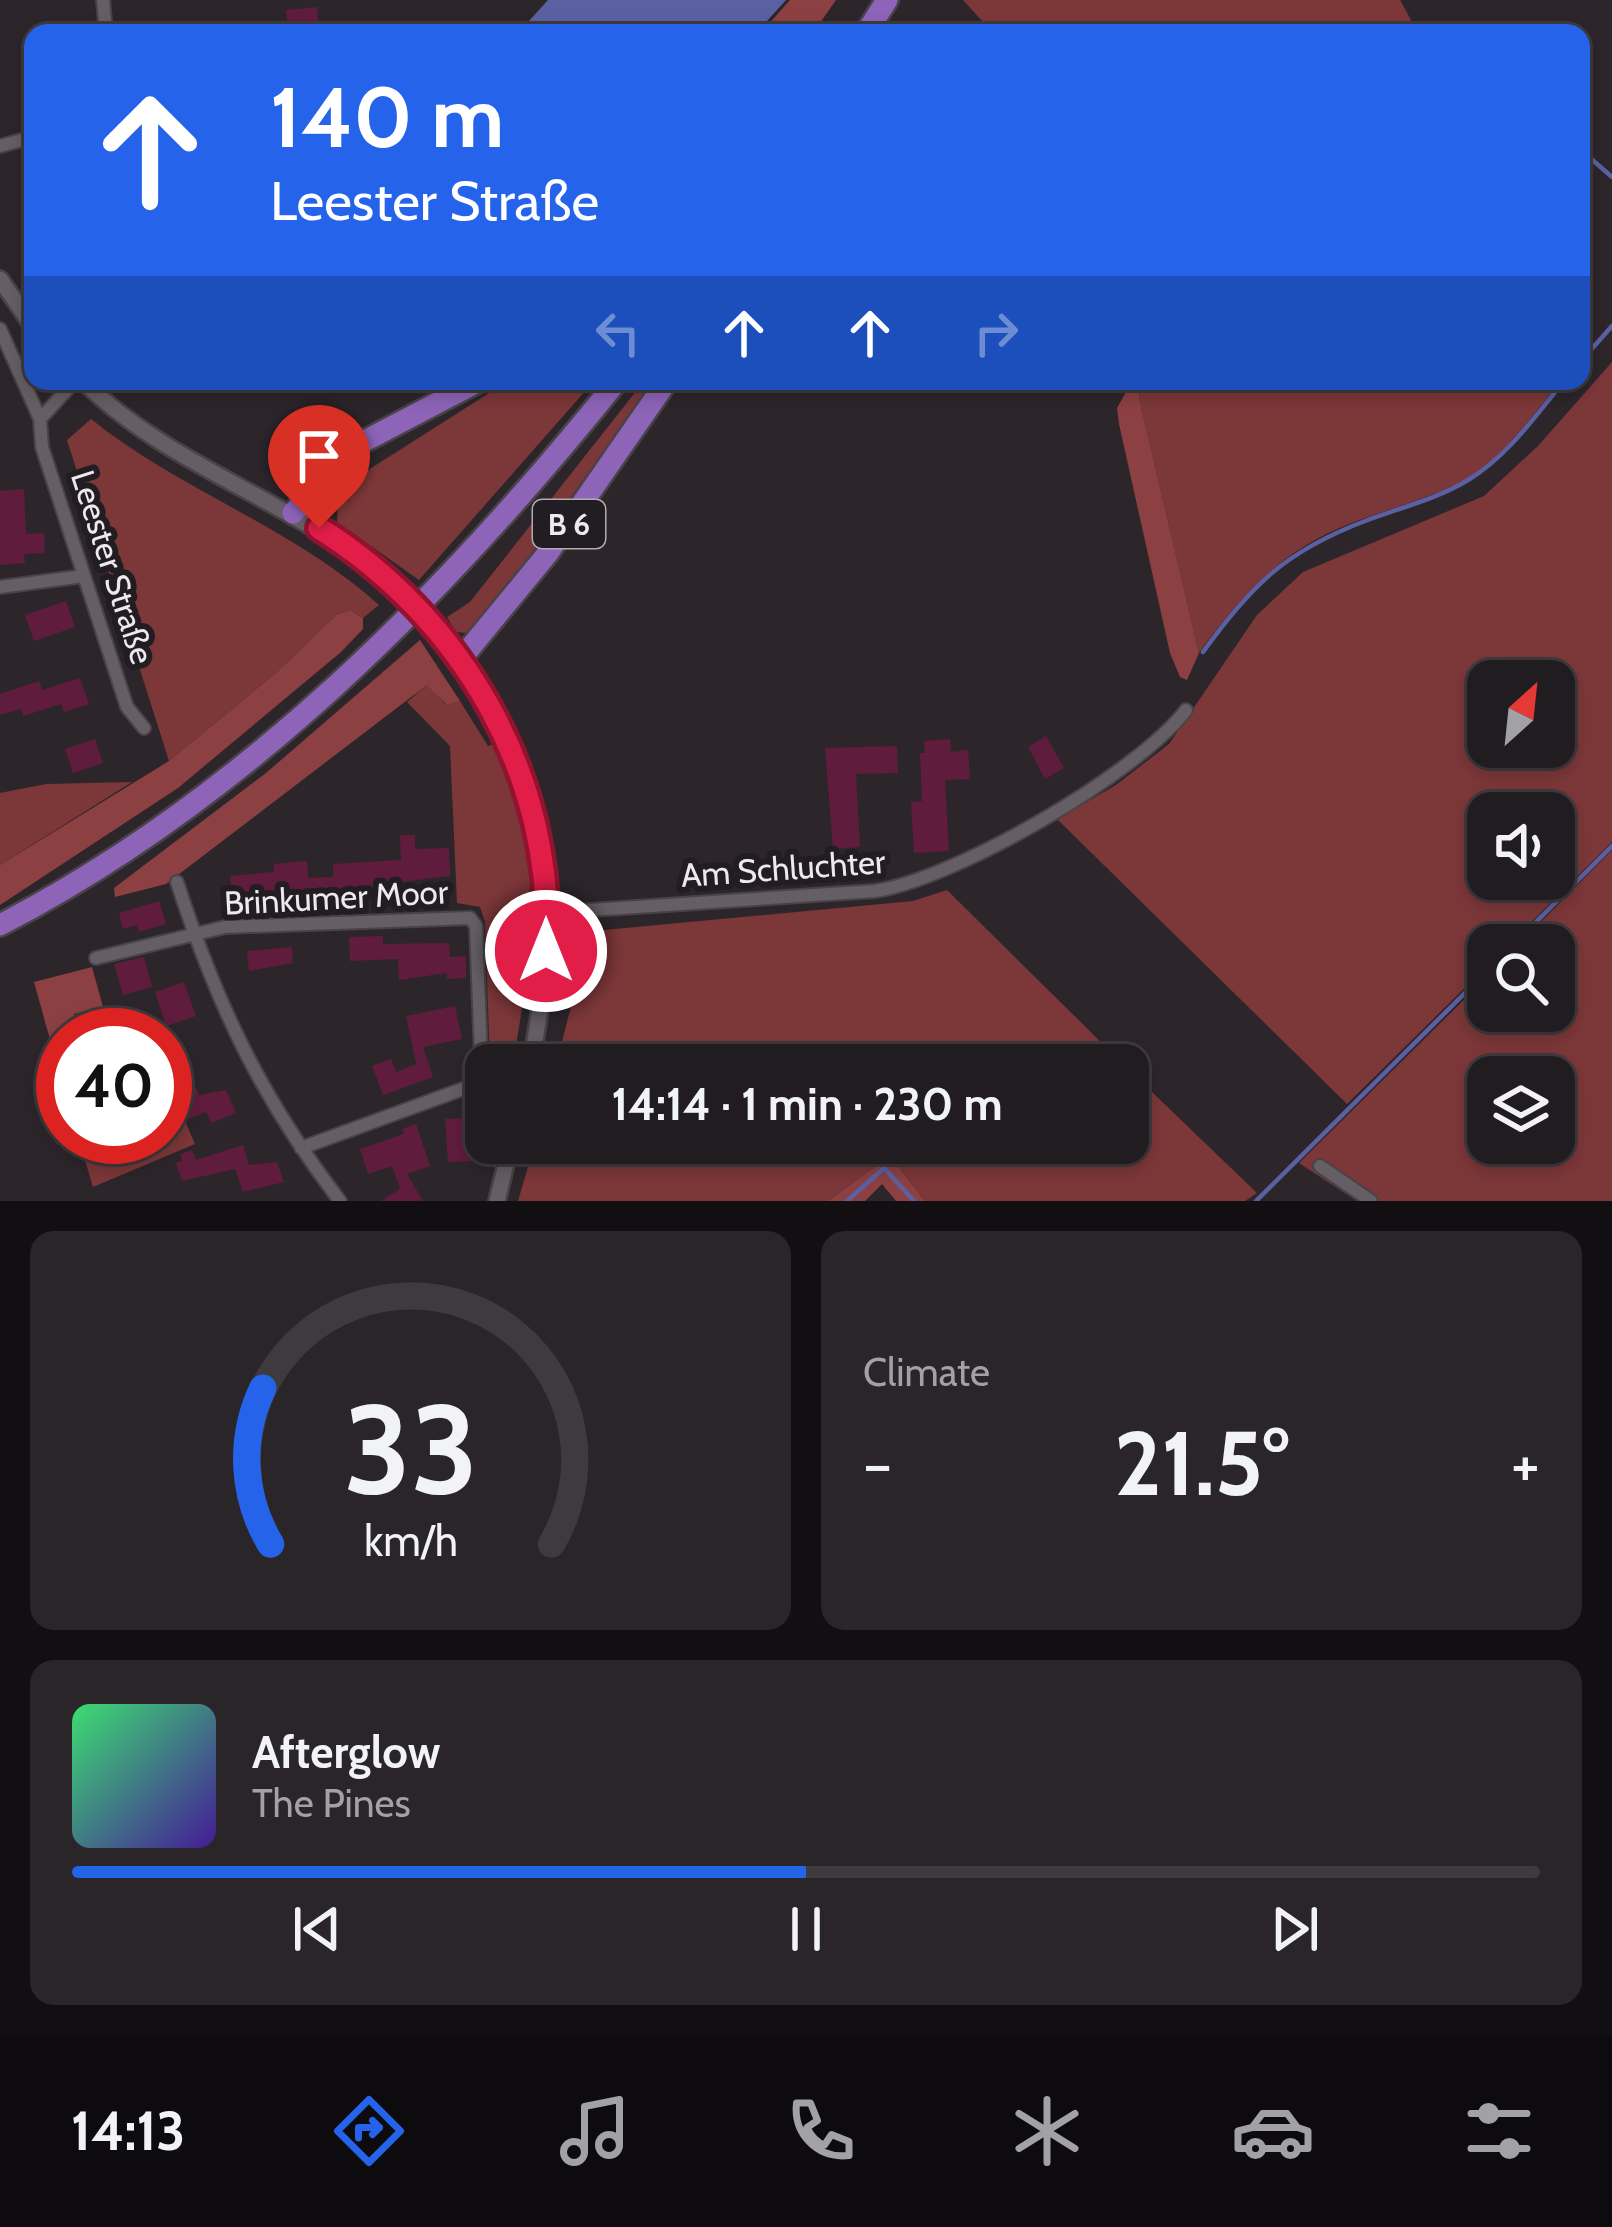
<!DOCTYPE html>
<html lang="en">
<head>
<meta charset="utf-8">
<style>
	:root { --surface:#211c20; --page:#292529; --text:#f1f3f6; --muted:#a2a1a5; --line:#3e3a3e; --accent:#2563eb }
	body { margin:0; font-family:Cabin,sans-serif; background:var(--page); color:var(--text); height:100vh; display:flex; flex-direction:column; font-size:45px; white-space:nowrap }
	* { box-sizing:border-box; margin:0 }
	p { font-size:39px; color:var(--muted) }
	.icon { flex:none; width:66px; height:66px; fill:none; stroke:currentColor; stroke-width:2; stroke-linecap:round; stroke-linejoin:round }
	.map { position:relative; height:1201px; overflow:hidden }
	.panel { display:flex; flex-direction:column; gap:30px; padding:30px; background:#120f12; flex:1 }
	.panel>* { flex:none }
	.hud { position:absolute; left:24px; top:24px; width:1566px; height:366px; border-radius:24px; box-shadow:0 6px 18px #0003,0 0 0 3px var(--line); background:#2563eb; color:#fff; overflow:hidden }
	.needle { width:78px; rotate:27deg }
	.fabs { position:absolute; left:1467px; top:660px; display:grid; gap:24px }
	.fabs a { display:grid; place-items:center; width:108px; height:108px; border-radius:24px; background:var(--surface); box-shadow:0 6px 18px #0003,0 0 0 3px var(--line); font-size:60px }
	.speed { position:absolute; left:36px; top:1008px; display:flex; gap:24px; font-size:60px; font-weight:700; text-align:center }
	.speed>* { display:grid; place-content:center; width:156px; height:156px; border-radius:50%; background:var(--surface); box-shadow:0 6px 18px #0003,0 0 0 3px var(--line); line-height:1 }
	.speed .limit { border:18px solid #d22; background:#fff; color:#111 }
	.pin { position:absolute; display:grid; place-items:center; width:102px; height:102px; color:#fff; margin:-123px -51px; border-radius:50% 50% 50% 0; rotate:-45deg; box-shadow:0 0 12px #0007 }
	.pin .icon { rotate:45deg }
	.me { position:absolute; width:132px; margin:-66px; rotate:0deg; stroke-linejoin:round; filter:drop-shadow(0 0 9px #0008) }
	.turn { display:flex; align-items:center; gap:42px; height:252px; padding:0 48px; font-size:54px }
	.turn .icon { width:156px; height:156px; stroke-width:2.5 }
	.turn b { display:block; font-size:84px; line-height:102px }
	.lanes { display:flex; align-items:center; height:114px; padding:0 48px; background:#0003; justify-content:center; gap:60px; direction:ltr }
	.lanes .off { opacity:.35 }
	.big { font-size:90px; font-weight:700; line-height:1.1 }
	.panel .tile { flex:1; display:flex; flex-direction:column; justify-content:center; gap:18px; min-width:0; padding:0 42px; border-radius:24px; background:var(--page) }
	.panel .dial { align-items:center; gap:0 }
	.dial svg { height:312px; overflow:visible; fill:none; stroke:var(--line); stroke-width:7; stroke-linecap:round; text-anchor:middle }
	.dial text { fill:var(--text); stroke:none }
	.song { display:flex; align-items:center; gap:36px }
	.cover { width:144px; height:144px; border-radius:18px; background:linear-gradient(135deg,hsl(140 70% 55%),hsl(260 70% 35%)) }
	.played { height:12px; border-radius:6px; background:linear-gradient(90deg,var(--accent) 50%,var(--line) 50%) }
	.keys { display:flex; justify-content:space-around; direction:ltr }
	.heat { display:flex; justify-content:space-between; align-items:center; font-size:66px; direction:ltr }
	.panel .tiles { flex:1; display:grid; gap:30px; grid-template-columns:1fr 1fr }
	.tile:last-child { grid-column:span 2 }
	.trip { position:absolute; left:465px; top:1044px; width:684px; height:120px; border-radius:24px; background:var(--surface); box-shadow:0 6px 18px #0003,0 0 0 3px var(--line); font-weight:700; line-height:120px; text-align:center }
	.tab-bar { display:flex; height:192px; justify-content:space-around; align-items:center; background:#0d0b0d; color:var(--muted) }
	.tab-bar .icon { width:84px; height:84px }
	.tab-bar .on { color:var(--accent) }
	.tab-bar b { font-size:54px; color:var(--text) }
	.map>svg:first-child { display:block }
	.green { fill:#7c3739; fill-rule:evenodd }
	.forest { fill:#8c4042 }
	.water { fill:#5b60a2 }
	.lines { fill:none; stroke-linecap:round; stroke-linejoin:round }
	.stream { stroke:#5b60a2; stroke-width:4.5 }
	.building { fill:#601c3c }
	.minor-casing { stroke:#484348; stroke-width:16 }
	.tertiary-casing { stroke:#484348; stroke-width:20 }
	.trunk-casing { stroke:#484348; stroke-width:26 }
	.minor { stroke:#655e64; stroke-width:12 }
	.tertiary { stroke:#655e64; stroke-width:15 }
	.trunk { stroke:#8d64b8; stroke-width:21 }
	.tertiary-bridge-casing { stroke:#484348; stroke-width:20; stroke-linecap:butt }
	.tertiary-bridge { stroke:#655e64; stroke-width:15 }
	.route-casing { stroke:#92132f; stroke-width:30 }
	.route { stroke:#e11d48; stroke-width:21 }
	.labels { text-anchor:middle; dominant-baseline:central; stroke-width:12; stroke-linejoin:round; paint-order:stroke }
	.shield { fill:#221d22; stroke:#b0acaf; stroke-width:3 }
	.shield-label { font-size:30px; font-weight:bold; fill:#ede9ec }
	.street-label { font-size:33px; fill:#ede9ec; stroke:#221d22 }
</style>
</head>
<body>
<div class="map">
<svg width="1612" height="1201" viewBox="0 0 1612 1201">
	<rect width="100%" height="100%" fill="#2c262b"/>
	<!-- green -->
	<path class="green" d="M963,0H1400L1411,20L1405,33H993Z
		M1612,362V842L1508,945H1488V965L1347,1104L1057,819L1116,785L1169,744L1257,615L1303,572L1484,496L1538,446ZM1488,681H1554V747H1488ZM1488,813H1554V879H1488Z
		M508,381H594L419,580L337,522L338,497L354,479Z
		M644,381H653L518,572L466,633L456,632L447,617L470,602Z
		M1140,381H1561C1533,414 1503,459 1464,480C1423,502 1377,511 1335,530C1275,557 1237,601 1199,653L1139,398Z
		M91,419C180,491 293,527 379,605L363,618L350,610L336,615L276,673L169,761L67,440Z
		M428,684L446,705L460,701L488,746L494,744C512,780 535,830 532,871C531,890 523,908 535,926L513,1065H490L485,922L480,907L457,903L450,746L407,702Z
		M132,782L0,865V793L46,784Z
		M1612,850V1201H1357L1299,1163L1488,976V1011H1554V945H1518ZM1488,1077H1554V1143H1488Z
		M947,890L1124,1065H556L584,956L604,930L913,901Z
		M1128,1069L1257,1193L1245,1201H925L890,1156L828,1201H518L535,1143H1128Z
		M166,1077L195,1144L93,1187L78,1137H165Z"/>
	<!-- forest -->
	<path class="forest" d="M790,0H836L813,33H761Z
		M1132,381H1140L1139,398L1199,653L1187,680L1180,677L1170,653L1119,424L1117,408Z
		M350,610L363,618V629L341,652L178,788L0,905V865L169,761L276,673L336,615Z
		M420,640L460,701L447,705L427,685L166,884L115,897L114,888L266,773Z
		M92,967L103,1007L74,1014L80,1035H63V1086L34,982Z
		M890,1156L925,1201H896L882,1184L865,1201H828Z"/>
	<!-- water -->
	<path class="water" d="M548,0H786L756,33H518Z"/>
	<g class="lines">
		<!-- stream -->
		<path class="stream" d="M1581,150L1612,177
			M1581,361L1612,326
			M1203,652C1251,585 1286,551 1365,521C1399,508 1437,499 1468,480C1507,457 1536,415 1564,381
			M1513,945L1612,846
			M847,1201L884,1168L914,1201
			M1256,1201L1488,970"/>
	</g>
	<!-- building -->
	<path class="building" d="M317,7L319,31L288,33L286,10Z
		M24,489L26,534L44,533L45,553L24,554L25,563L0,565V491Z
		M66,601L75,627L34,641L25,615Z
		M80,678L89,704L64,712L61,704L23,716L21,709L0,715V694L39,681L42,690Z
		M1046,736L1064,768L1045,779L1028,747Z
		M95,739L103,763L73,773L65,749Z
		M950,739L951,752L968,750L970,779L945,780L949,851L914,853L911,802L922,801L920,753H925L924,741Z
		M897,746L898,773L856,774L860,847L833,849L825,748Z
		M400,835H415V849L449,848L450,876L391,883L392,893L233,906L230,876L274,872V864L307,861L308,878L333,877V864L401,860Z
		M159,901L166,924L139,932L137,925L123,929L119,913Z
		M383,936V944L449,943L450,957L466,956V978L447,979V973L399,980L398,959L350,961L349,937Z
		M292,947L293,963L249,971L247,951Z
		M144,957L152,987L123,995L114,964Z
		M184,982L196,1016L166,1026L155,992Z
		M455,1006L462,1039L423,1047L433,1077L383,1095L372,1066L391,1059L396,1072L416,1064L406,1016Z
		M192,1078L199,1095L226,1090L236,1113L211,1123L206,1112L189,1119L179,1083Z
		M472,1118L474,1161L448,1162L445,1119Z
		M416,1124L430,1166L407,1174L423,1201H381L400,1189L392,1166L368,1174L360,1149L404,1134L402,1129Z
		M243,1145L249,1165L277,1162L284,1182L243,1192L235,1169L182,1181L176,1163L182,1161L180,1154L192,1150L196,1160Z"/>
	<g class="lines">
		<!-- minor casing -->
		<g class="minor-casing">
			<path id="minor" d="M103,0L106,33
				M0,146L33,137
				M0,329L40,419
				M75,381L40,419L42,447L127,707L144,728
				M0,587L84,576
				M177,882C217,1005 261,1098 340,1201
				M546,913L875,891C955,879 1137,774 1186,710
				M96,958L225,927L470,918L476,926L482,1082L301,1148
				M1320,1166L1371,1201"/>
		</g>
		<!-- tertiary casing -->
		<g class="tertiary-casing">
			<path id="tertiary" d="M0,279L33,327
				M83,381C173,471 304,503 399,590
				M436,628C540,757 565,905 530,1065
				M497,1201L511,1143"/>
		</g>
		<!-- trunk casing -->
		<g class="trunk-casing">
			<path id="trunk" d="M866,33L887,0
				M293,513L357,445L479,381
				M461,659L548,553L667,381
				M0,925C245,798 446,594 617,381"/>
		</g>
		<!-- minor -->
		<use href="#minor" class="minor"/>
		<!-- tertiary -->
		<use href="#tertiary" class="tertiary"/>
		<!-- trunk -->
		<use href="#trunk" class="trunk"/>
		<!-- tertiary-bridge casing -->
		<g class="tertiary-bridge-casing">
			<path id="tertiary-bridge" d="M399,590L436,628"/>
		</g>
		<!-- tertiary-bridge -->
		<use href="#tertiary-bridge" class="tertiary-bridge"/>
	</g>
	<g class="lines">
		<!-- route casing -->
		<g class="route-casing">
			<path id="route" d="M319,528C464,619 556,779 546,951"/>
		</g>
		<!-- route -->
		<use href="#route" class="route"/>
	</g>
	<g class="labels">
		<!-- shield labels -->
		<rect class="shield" x="533" y="500" width="72" height="48" rx="9"/>
		<g class="shield-label">
			<text x="569" y="524">B 6</text>
		</g>
		<!-- street labels -->
		<g class="street-label">
			<text transform="translate(113 567) rotate(72)">Leester Straße</text>
			<text transform="translate(783 868) rotate(-4)">Am Schluchter</text>
			<text transform="translate(336 897) rotate(-3)">Brinkumer Moor</text>
		</g>
	</g>
</svg>
<div class="fabs">
<a><svg class="needle" viewBox="-14 -14 28 28"><path d="M0-13l5 13h-10z" fill="#e53935"/><path d="M0 13l5-13h-10z" fill="#a2a1a5"/></svg></a>
<a><svg class="icon" aria-label="sound" viewBox="0 0 24 24"><path d="M4 9h4l5-4v14l-5-4H4zM17 9q2 3 0 6"/></svg></a>
<a><svg class="icon" aria-label="search" viewBox="0 0 24 24"><circle cx="10" cy="10" r="6"/><path d="M15 15l6 6"/></svg></a>
<a><svg class="icon" aria-label="layers" viewBox="0 0 24 24"><path d="M12 4l9 5-9 5-9-5zM3 14l9 5 9-5"/></svg></a>
</div>
<div class="speed"><div class="limit">40</div></div>
<div class="pin" style="left:319px;top:528px;background:#d93025"><svg class="icon" aria-label="arrive" viewBox="0 0 24 24"><path d="M6 21V4h12l-3 4 3 4H6"/></svg></div>
<svg class="me" style="left:546px;top:951px" viewBox="-20 -20 40 40"><circle r="17" fill="#e11d48" stroke="#fff" stroke-width="3"/><path d="M0-11L8 9 0 5-8 9z" fill="#fff"/></svg>
<div class="trip">14:14 · 1 min · 230 m</div>
<div class="hud">
<div class="turn"><svg class="icon" aria-label="ahead" viewBox="0 0 24 24"><path d="M12 20V5M6 11l6-6 6 6"/></svg><div><b>140 m</b>Leester Straße</div></div>
<div class="lanes"><svg class="icon off" aria-label="left" viewBox="0 0 24 24"><path d="M17 20v-9H6M10 6l-5 5 5 5"/></svg><svg class="icon" aria-label="ahead" viewBox="0 0 24 24"><path d="M12 20V5M6 11l6-6 6 6"/></svg><svg class="icon" aria-label="ahead" viewBox="0 0 24 24"><path d="M12 20V5M6 11l6-6 6 6"/></svg><svg class="icon off" aria-label="right" viewBox="0 0 24 24"><path d="M7 20v-9h11M14 6l5 5-5 5"/></svg></div>
</div>
</div>
<section class="panel">
<div class="tiles">
<div class="tile dial"><svg viewBox="0 0 100 80">
<path d="M14 69A42 42 0 1 1 86 69"/>
<path d="M14 69A42 42 0 0 1 12 29" stroke="#2563eb"/>
<text x="50" y="56" font-size="32" font-weight="700">33</text>
<text x="50" y="72" font-size="11">km/h</text>
</svg></div>
<div class="tile"><p>Climate</p>
<div class="heat"><a>−</a><b class="big">21.5°</b><a>+</a></div>
</div>
<div class="tile">
<div class="song"><i class="cover"></i><div><b>Afterglow</b><p>The Pines</p></div></div>
<div class="played"></div>
<div class="keys"><svg class="icon" aria-label="previous" viewBox="0 0 24 24"><path d="M18 5L8 12l10 7zM5 5v14"/></svg><svg class="icon" aria-label="pause" viewBox="0 0 24 24"><path d="M8 5v14M16 5v14"/></svg><svg class="icon" aria-label="next" viewBox="0 0 24 24"><path d="M6 5l10 7-10 7zM19 5v14"/></svg></div>
</div>
</div>
</section>
<nav class="tab-bar">
<b>14:13</b>
<svg class="icon on" aria-label="directions" viewBox="0 0 24 24"><path d="M12 3l9 9-9 9-9-9zM9 14v-3h6M13 9l2 2-2 2"/></svg>
<svg class="icon" aria-label="music" viewBox="0 0 24 24"><path d="M9 18V5l10-2v13"/><circle cx="6" cy="18" r="3"/><circle cx="16" cy="16" r="3"/></svg>
<svg class="icon" aria-label="phone" viewBox="0 0 24 24"><path d="M5 4h4l2 5-3 2q2 4 5 5l2-3 5 2v4C11 20 4 13 5 4z"/></svg>
<svg class="icon" aria-label="climate" viewBox="0 0 24 24"><path d="M12 3v18M4 7l16 10M4 17L20 7"/></svg>
<svg class="icon" aria-label="car" viewBox="0 0 24 24"><path d="M5 17H2v-5l4-1 3-4h7l3 4 3 1v5h-3M9 17h6M6 11h13"/><circle cx="7" cy="17" r="2"/><circle cx="17" cy="17" r="2"/></svg>
<svg class="icon" aria-label="filters" viewBox="0 0 24 24"><path d="M4 7h16M4 17h16"/><circle cx="9" cy="7" r="2"/><circle cx="15" cy="17" r="2"/></svg>
</nav>
</body>
</html>
